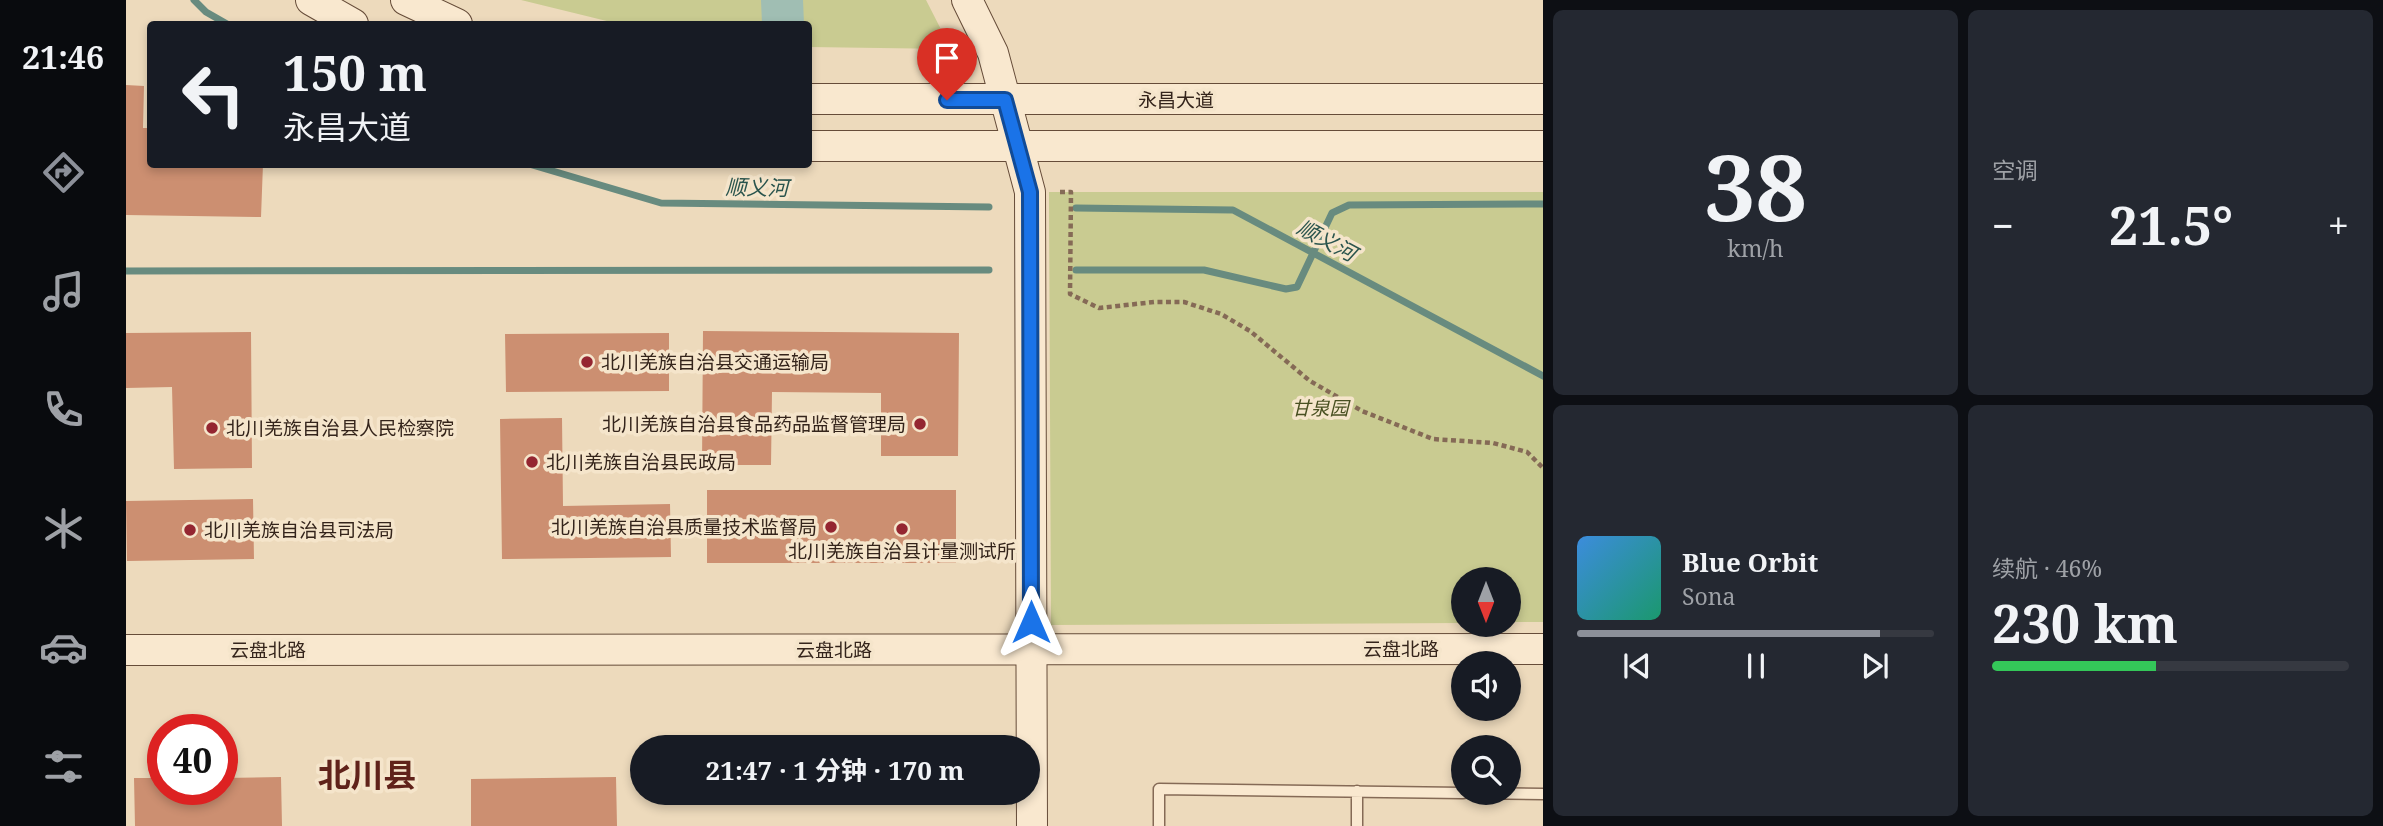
<!DOCTYPE html>
<html lang="zh">
<head>
<meta charset="utf-8">
<style>
	:root { --surface:#171b24; --page:#242831; --text:#f1f3f6; --muted:#9ea1a6; --line:#363941; --accent:#8c9099 }
	body { margin:0; font-family:"Noto Serif","Noto Sans SC",serif; background:var(--page); color:var(--text); height:100vh; display:flex; flex-direction:column; font-size:26px; white-space:nowrap }
	* { box-sizing:border-box; margin:0 }
	p { font-size:23px; color:var(--muted) }
	.icon { flex:none; width:38px; height:38px; fill:none; stroke:currentColor; stroke-width:2; stroke-linecap:round; stroke-linejoin:round }
	.map { position:relative; flex:1; overflow:hidden }
	.drawer { display:flex; flex-direction:column; gap:10px; padding:10px; background:#0d0f14; width:840px }
	.drawer>* { flex:none }
	.guide { position:absolute; left:21px; top:21px; width:665px; height:147px; border-radius:7px; box-shadow:0 4px 10px #0003; background:#171b24; color:var(--text); overflow:hidden }
	.needle { width:46px; rotate:180deg }
	.fabs { position:absolute; left:1325px; top:567px; display:grid; gap:14px }
	.fabs a { display:grid; place-items:center; width:70px; height:70px; border-radius:50%; background:var(--surface); box-shadow:0 4px 10px #0003; font-size:35px }
	.speed { position:absolute; left:21px; top:714px; display:flex; gap:14px; font-size:35px; font-weight:700; text-align:center }
	.speed>* { display:grid; place-content:center; width:91px; height:91px; border-radius:50%; background:var(--surface); box-shadow:0 4px 10px #0003; line-height:1 }
	.speed .limit { border:10px solid #d22; background:#fff; color:#111 }
	.pin { position:absolute; display:grid; place-items:center; width:60px; height:60px; color:#fff; margin:-72px -30px; border-radius:50% 50% 50% 0; rotate:-45deg; box-shadow:0 0 7px #0007 }
	.pin .icon { rotate:45deg }
	.me { position:absolute; width:77px; margin:-38px; rotate:0deg; stroke-linejoin:round; filter:drop-shadow(0 0 5px #0008) }
	.turn { display:flex; align-items:center; gap:24px; height:147px; padding:0 21px; font-size:32px }
	.turn .icon { width:91px; height:91px; stroke-width:2.5 }
	.turn b { display:block; font-size:49px; line-height:60px }
	.big { font-size:52px; font-weight:700; line-height:1.1 }
	.drawer .widget { flex:1; display:flex; flex-direction:column; justify-content:center; gap:10px; min-width:0; padding:0 24px; border-radius:10px; background:var(--page) }
	.drawer .dial { align-items:center; gap:0 }
	.dial b { font-size:91px; line-height:1 }
	.song { display:flex; align-items:center; gap:21px }
	.cover { width:84px; height:84px; border-radius:10px; background:linear-gradient(135deg,hsl(210 70% 55%),hsl(160 70% 35%)) }
	.played { height:7px; border-radius:4px; background:linear-gradient(90deg,var(--accent) 85%,var(--line) 85%) }
	.keys { display:flex; justify-content:space-around; direction:ltr }
	.heat { display:flex; justify-content:space-between; align-items:center; font-size:38px; direction:ltr }
	.charge { height:10px; border-radius:5px; background:linear-gradient(90deg,#34c759 46%,var(--line) 0) }
	.drawer .tiles { flex:1; display:grid; gap:10px; grid-template-columns:repeat(2,1fr) }
	.trip { position:absolute; left:504px; top:735px; width:410px; height:70px; border-radius:35px; background:var(--surface); box-shadow:0 4px 10px #0003; font-weight:700; line-height:70px; text-align:center }
	main { display:flex; flex:1; min-height:0 }
	.tab-bar { display:flex; flex-direction:column; width:126px; justify-content:space-around; align-items:center; background:#090b0e; color:var(--muted) }
	.tab-bar .icon { width:49px; height:49px }
	.tab-bar .active { color:var(--accent) }
	.tab-bar b { font-size:32px; color:var(--text) }
	.map>svg:first-child { display:block }
	.green { fill:#c9cb91 }
	.lines { fill:none; stroke-linecap:round; stroke-linejoin:round }
	.stream { stroke:#688b7f; stroke-width:7 }
	.river { stroke:#a0beb3; stroke-width:42 }
	.building { fill:#cc8f71 }
	.lane-casing { stroke:#856a56; stroke-width:13 }
	.secondary-casing { stroke:#664c39; stroke-width:32 }
	.path { stroke:#856a56; stroke-width:4.5; stroke-dasharray:5 3.5; stroke-linecap:butt }
	.lane { stroke:#f9e8cf; stroke-width:10 }
	.secondary { stroke:#f9e8cf; stroke-width:30 }
	.route-casing { stroke:#114b97; stroke-width:18 }
	.route { stroke:#1a73e8; stroke-width:12 }
	.poi-dot { fill:#942631; stroke:#f5e5cb; stroke-width:2.5 }
	.labels { text-anchor:middle; dominant-baseline:central; stroke-width:7; stroke-linejoin:round; paint-order:stroke }
	.street-label { font-size:19px; fill:#34241b; stroke:#f5e5cb }
	.poi-label { font-size:19px; fill:#34241b; stroke:#f5e5cb; text-anchor:start }
	.park-label { font-size:19px; font-style:italic; fill:#495021; stroke:#f5e5cb }
	.water-label { font-size:21px; font-style:italic; fill:#2a544d; stroke:#f5e5cb }
	.town-label { font-size:33px; font-weight:bold; fill:#60221a; stroke:#f5e5cb }
</style>
</head>
<body>
<main>
<nav class="tab-bar">
<b>21:46</b>
<svg class="icon active" aria-label="directions" viewBox="0 0 24 24"><path d="M12 3l9 9-9 9-9-9zM9 14v-3h6M13 9l2 2-2 2"/></svg>
<svg class="icon" aria-label="music" viewBox="0 0 24 24"><path d="M9 18V5l10-2v13"/><circle cx="6" cy="18" r="3"/><circle cx="16" cy="16" r="3"/></svg>
<svg class="icon" aria-label="phone" viewBox="0 0 24 24"><path d="M5 4h4l2 5-3 2q2 4 5 5l2-3 5 2v4C11 20 4 13 5 4z"/></svg>
<svg class="icon" aria-label="climate" viewBox="0 0 24 24"><path d="M12 3v18M4 7l16 10M4 17L20 7"/></svg>
<svg class="icon" aria-label="car" viewBox="0 0 24 24"><path d="M5 17H2v-5l4-1 3-4h7l3 4 3 1v5h-3M9 17h6M6 11h13"/><circle cx="7" cy="17" r="2"/><circle cx="17" cy="17" r="2"/></svg>
<svg class="icon" aria-label="filters" viewBox="0 0 24 24"><path d="M4 7h16M4 17h16"/><circle cx="9" cy="7" r="2"/><circle cx="15" cy="17" r="2"/></svg>
</nav>
<div class="map">
<svg width="1417" height="826" viewBox="0 0 1417 826">
	<rect width="100%" height="100%" fill="#eddabc"/>
	<!-- green -->
	<path class="green" d="M395,0H800L825,49L683,47L682,24H493Z
		M923,192H1417V622H1383L1382,579H1337V623L925,625Z"/>
	<g class="lines">
		<!-- stream -->
		<path class="stream" d="M68,0L80,12L101,24
			M403,164L535,203L863,207
			M950,208L1107,210L1417,376
			M950,270H1078L1160,289L1171,287L1206,213L1223,205L1417,204
			M0,271L863,270"/>
		<!-- river -->
		<path class="river" d="M656,0L657,24"/>
	</g>
	<!-- building -->
	<path class="building" d="M0,85L18,86L17,128H24V164H137L135,217L0,215Z
		M577,331L833,333L832,456H755V393L646,392L645,465H576Z
		M125,332L126,468L48,469L46,387L0,388V333Z
		M543,333V391L380,392L379,334Z
		M436,418L437,506L544,504L545,557L376,559L374,419Z
		M581,490H830V563H581Z
		M127,499L128,559L1,561L0,501Z
		M155,777L156,826H9L8,778H37V789H96V778Z
		M490,777L491,826H345V779Z"/>
	<g class="lines">
		<!-- lane casing -->
		<g class="lane-casing">
			<path id="lane" d="M1231,791V826
				M1346,793L1417,794
				M1033,826V789L1337,793"/>
		</g>
		<!-- secondary casing -->
		<g class="secondary-casing">
			<path id="secondary" d="M185,0L227,24
				M280,0L331,24
				M841,0L867,53L904,192L906,826
				M682,99H1417
				M682,146H1417
				M0,650L1417,649"/>
		</g>
		<!-- path -->
		<path class="path" d="M934,192H945L944,294L973,308L1028,302H1058L1095,314L1124,331L1184,381L1236,411L1307,439L1367,443L1401,452L1417,468"/>
		<!-- lane -->
		<use href="#lane" class="lane"/>
		<!-- secondary -->
		<use href="#secondary" class="secondary"/>
	</g>
	<g class="lines">
		<!-- route casing -->
		<g class="route-casing">
			<path id="route" d="M821,100H879L904,192L905,622"/>
		</g>
		<!-- route -->
		<use href="#route" class="route"/>
	</g>
	<!-- markers -->
	<g class="poi-dot">
		<circle cx="461" cy="362" r="7"/>
		<circle cx="794" cy="424" r="7"/>
		<circle cx="86" cy="428" r="7"/>
		<circle cx="406" cy="462" r="7"/>
		<circle cx="705" cy="527" r="7"/>
		<circle cx="776" cy="529" r="7"/>
		<circle cx="64" cy="530" r="7"/>
	</g>
	<g class="labels">
		<!-- street labels -->
		<g class="street-label">
			<text x="1050" y="100">永昌大道</text>
			<text x="1275" y="649">云盘北路</text>
			<text x="142" y="650">云盘北路</text>
			<text x="708" y="650">云盘北路</text>
		</g>
		<!-- poi labels -->
		<g class="poi-label">
			<text x="475" y="362">北川羌族自治县交通运输局</text>
			<text x="780" y="424" text-anchor="end">北川羌族自治县食品药品监督管理局</text>
			<text x="100" y="428">北川羌族自治县人民检察院</text>
			<text x="420" y="462">北川羌族自治县民政局</text>
			<text x="691" y="527" text-anchor="end">北川羌族自治县质量技术监督局</text>
			<text x="78" y="530">北川羌族自治县司法局</text>
			<text x="776" y="551" text-anchor="middle">北川羌族自治县计量测试所</text>
		</g>
		<!-- park labels -->
		<g class="park-label">
			<text x="1194" y="408">甘泉园</text>
		</g>
		<!-- water labels -->
		<g class="water-label">
			<text transform="translate(631 187) rotate(1)">顺义河</text>
			<text transform="translate(1201 240) rotate(28)">顺义河</text>
		</g>
		<!-- town labels -->
		<g class="town-label">
			<text x="241" y="774">北川县</text>
		</g>
	</g>
</svg>
<div class="fabs">
<a><svg class="needle" viewBox="-14 -14 28 28"><path d="M0-13l5 13h-10z" fill="#e53935"/><path d="M0 13l5-13h-10z" fill="#9ea1a6"/></svg></a>
<a><svg class="icon" aria-label="sound" viewBox="0 0 24 24"><path d="M4 9h4l5-4v14l-5-4H4zM17 9q2 3 0 6"/></svg></a>
<a><svg class="icon" aria-label="search" viewBox="0 0 24 24"><circle cx="10" cy="10" r="6"/><path d="M15 15l6 6"/></svg></a>
</div>
<div class="speed"><div class="limit">40</div></div>
<div class="pin" style="left:821px;top:100px;background:#d93025"><svg class="icon" aria-label="arrive" viewBox="0 0 24 24"><path d="M6 21V4h12l-3 4 3 4H6"/></svg></div>
<svg class="me" style="left:905px;top:622px" viewBox="-20 -20 40 40"><path d="M0-17L14 15 0 8-14 15z" fill="#1a73e8" stroke="#fff" stroke-width="4"/></svg>
<div class="trip">21:47 · 1 分钟 · 170 m</div>
<div class="guide">
<div class="turn"><svg class="icon" aria-label="left" viewBox="0 0 24 24"><path d="M17 20v-9H6M10 6l-5 5 5 5"/></svg><div><b>150 m</b>永昌大道</div></div>
</div>
</div>
<section class="drawer">
<div class="tiles">
<div class="widget dial"><b>38</b><p>km/h</p></div>
<div class="widget"><p>空调</p>
<div class="heat"><a>−</a><b class="big">21.5°</b><a>+</a></div>
</div>
<div class="widget">
<div class="song"><i class="cover"></i><div><b>Blue Orbit</b><p>Sona</p></div></div>
<div class="played"></div>
<div class="keys"><svg class="icon" aria-label="previous" viewBox="0 0 24 24"><path d="M18 5L8 12l10 7zM5 5v14"/></svg><svg class="icon" aria-label="pause" viewBox="0 0 24 24"><path d="M8 5v14M16 5v14"/></svg><svg class="icon" aria-label="next" viewBox="0 0 24 24"><path d="M6 5l10 7-10 7zM19 5v14"/></svg></div>
</div>
<div class="widget"><p>续航 · 46%</p><b class="big">230 km</b><div class="charge"></div></div>
</div>
</section>
</main>
</body>
</html>
